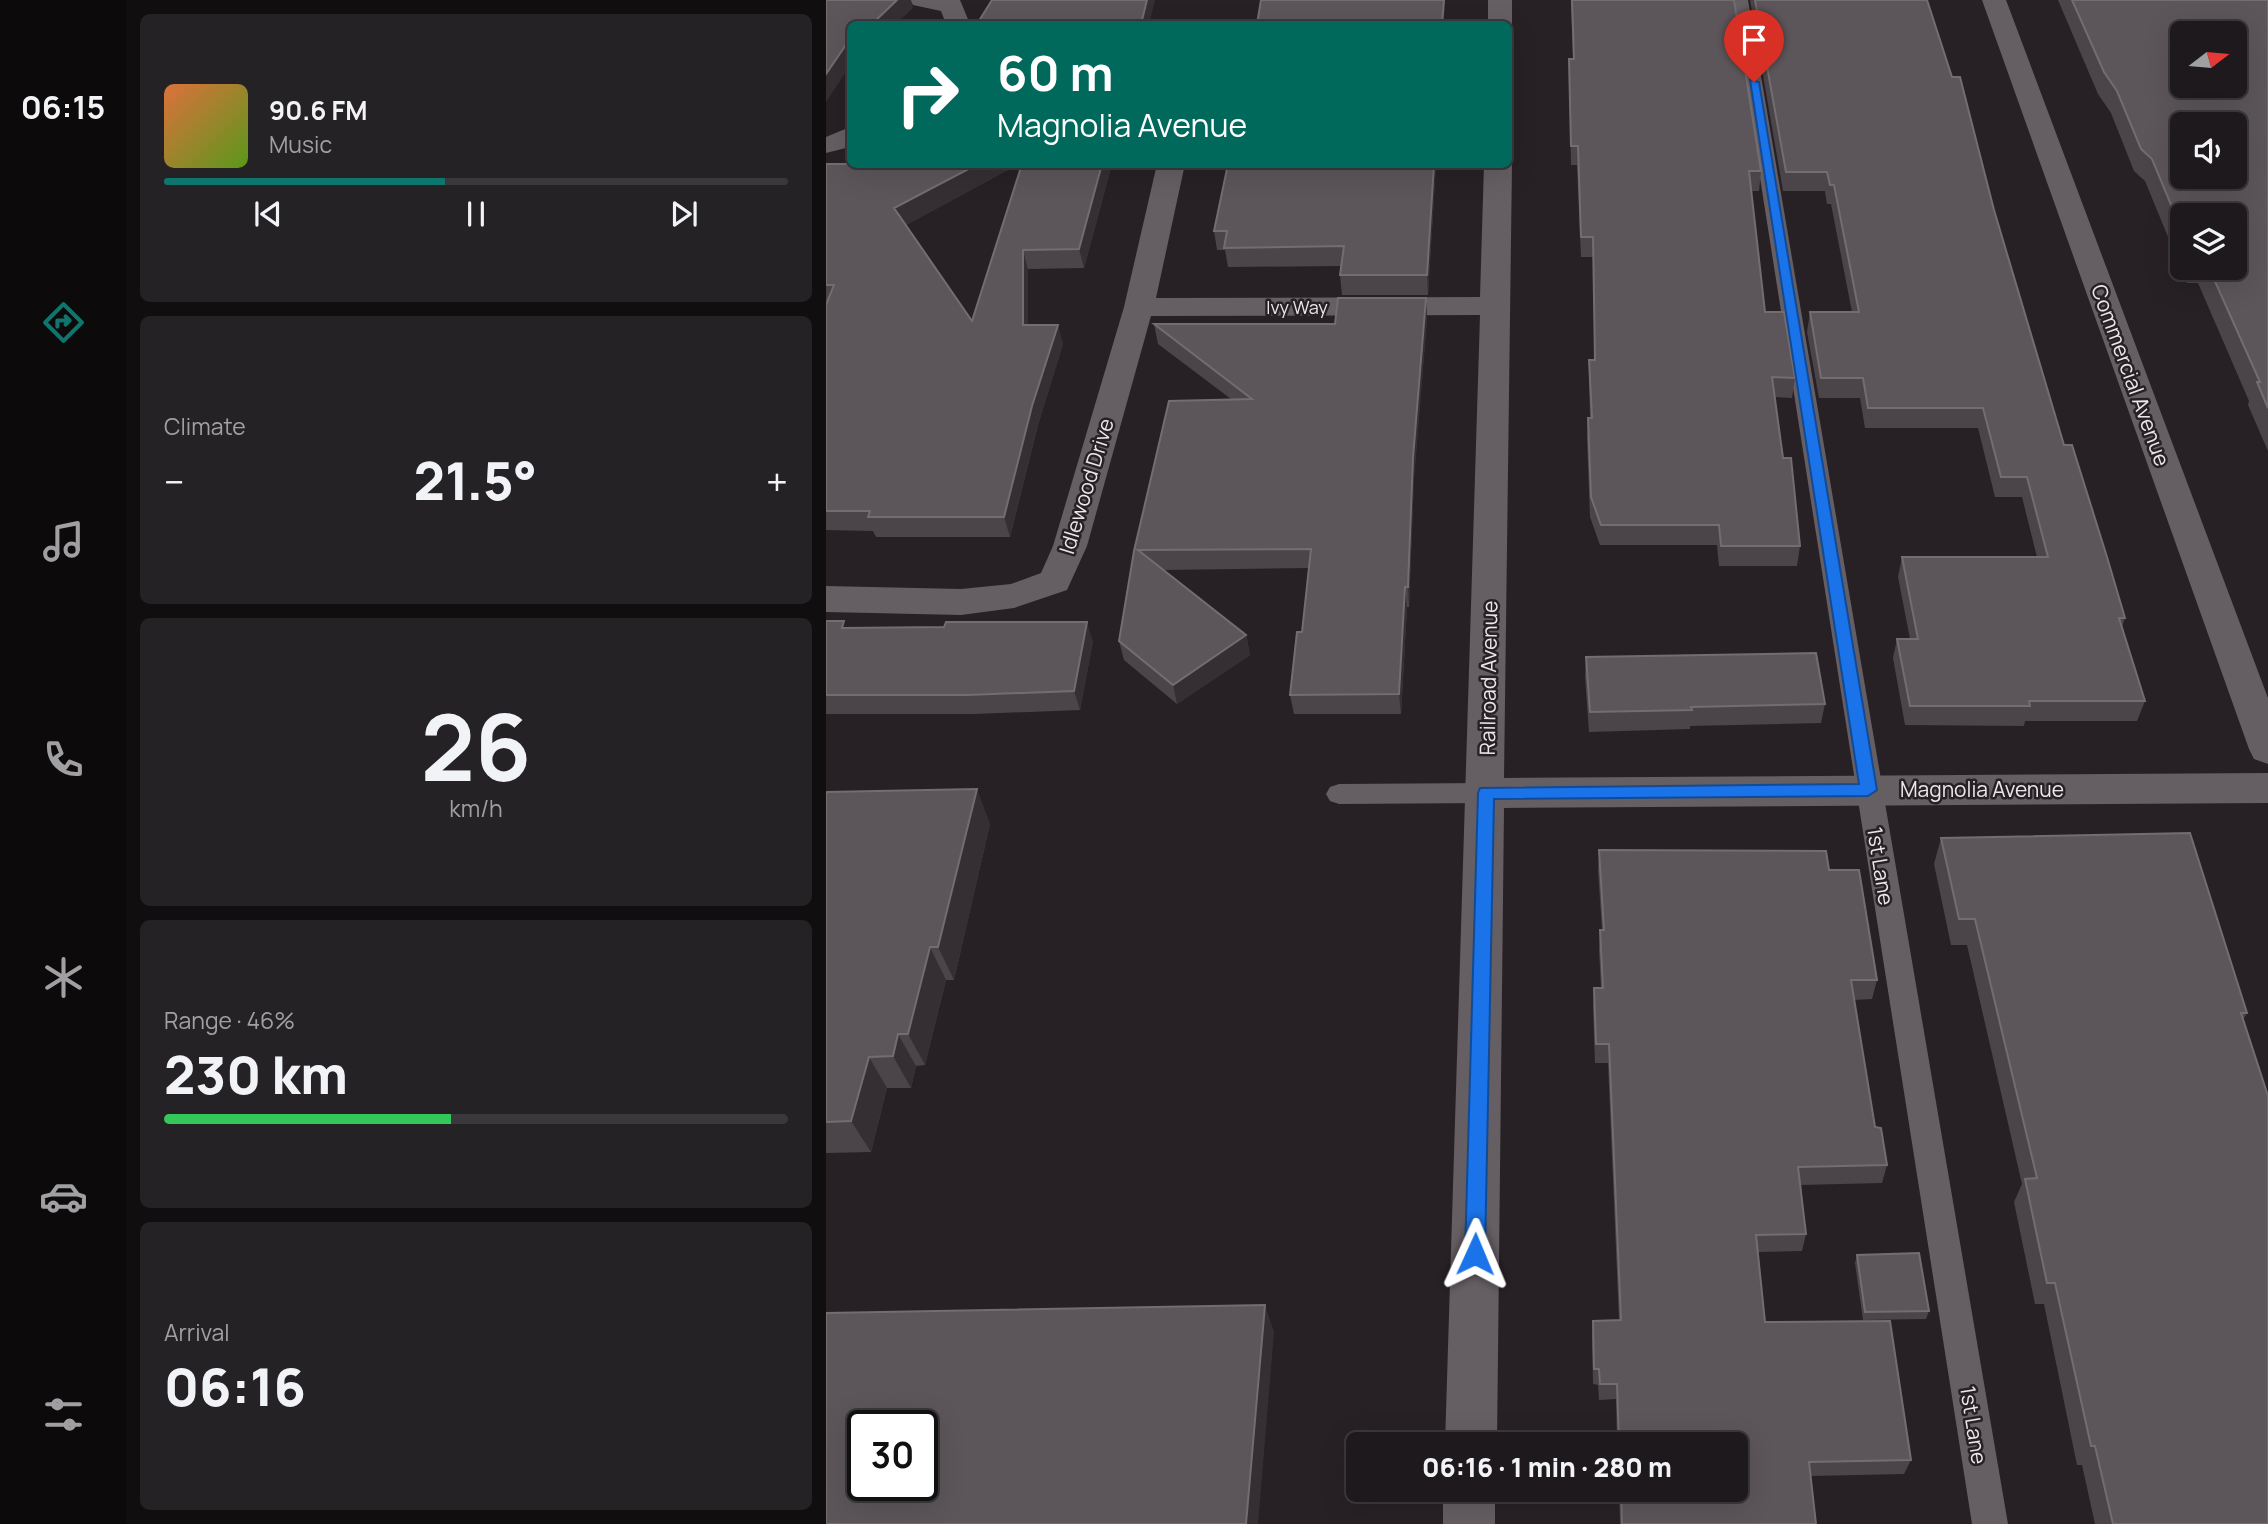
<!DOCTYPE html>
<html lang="en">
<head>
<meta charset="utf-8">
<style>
	:root { --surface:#1d191c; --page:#252225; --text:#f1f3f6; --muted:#a0a0a3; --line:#3b383b; --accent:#0f766e }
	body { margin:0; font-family:Manrope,sans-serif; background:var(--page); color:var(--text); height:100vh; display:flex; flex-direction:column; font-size:26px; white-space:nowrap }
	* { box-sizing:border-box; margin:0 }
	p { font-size:23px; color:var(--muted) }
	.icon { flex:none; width:38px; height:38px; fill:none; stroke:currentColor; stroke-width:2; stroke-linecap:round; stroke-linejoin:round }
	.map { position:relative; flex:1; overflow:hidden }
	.sheet { display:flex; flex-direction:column; gap:14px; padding:14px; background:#100e0f; width:700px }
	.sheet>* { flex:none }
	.hud { position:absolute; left:21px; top:21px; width:665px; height:147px; border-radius:10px; box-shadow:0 7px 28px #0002,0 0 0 2px var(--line); background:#00695c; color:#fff; overflow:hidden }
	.needle { width:46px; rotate:74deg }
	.controls { position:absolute; left:1344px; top:21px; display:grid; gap:14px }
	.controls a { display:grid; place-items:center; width:77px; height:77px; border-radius:10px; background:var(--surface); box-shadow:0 7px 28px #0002,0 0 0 2px var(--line); font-size:35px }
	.speed { position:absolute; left:21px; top:1410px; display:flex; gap:14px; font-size:35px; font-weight:700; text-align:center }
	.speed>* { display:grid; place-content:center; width:91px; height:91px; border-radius:50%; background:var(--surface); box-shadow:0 7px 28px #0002,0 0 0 2px var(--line); line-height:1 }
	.speed .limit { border:4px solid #111; border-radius:10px; background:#fff; color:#111 }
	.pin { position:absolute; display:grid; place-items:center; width:60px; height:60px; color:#fff; margin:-72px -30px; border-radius:50% 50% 50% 0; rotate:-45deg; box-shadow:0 0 7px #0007 }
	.pin .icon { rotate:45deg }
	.me { position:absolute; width:77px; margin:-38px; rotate:1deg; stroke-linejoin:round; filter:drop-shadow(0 0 5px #0008) }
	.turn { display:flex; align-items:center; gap:24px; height:147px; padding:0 35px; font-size:32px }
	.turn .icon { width:91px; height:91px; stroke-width:2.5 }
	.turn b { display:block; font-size:49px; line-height:60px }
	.big { font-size:52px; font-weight:800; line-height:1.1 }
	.sheet .widget { flex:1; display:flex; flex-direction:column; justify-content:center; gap:10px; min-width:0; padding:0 24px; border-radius:10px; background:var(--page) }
	.sheet .dial { align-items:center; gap:0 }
	.dial b { font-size:91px; line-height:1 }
	.song { display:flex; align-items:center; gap:21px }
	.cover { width:84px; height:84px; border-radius:10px; background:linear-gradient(135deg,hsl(20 70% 55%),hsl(90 70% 35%)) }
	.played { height:7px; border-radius:4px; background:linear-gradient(90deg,var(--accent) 45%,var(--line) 45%) }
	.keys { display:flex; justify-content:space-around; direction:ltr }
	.heat { display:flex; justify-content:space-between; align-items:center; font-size:38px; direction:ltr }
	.charge { height:10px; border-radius:5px; background:linear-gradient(90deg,#34c759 46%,var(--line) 0) }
	.trip { position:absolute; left:520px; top:1432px; width:402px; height:70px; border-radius:10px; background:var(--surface); box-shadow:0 7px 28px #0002,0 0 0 2px var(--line); font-weight:800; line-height:70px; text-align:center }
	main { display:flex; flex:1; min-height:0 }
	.tab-bar { display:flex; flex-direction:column; width:126px; justify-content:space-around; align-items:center; background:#0c0a0b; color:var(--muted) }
	.tab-bar .icon { width:49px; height:49px }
	.tab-bar .current { color:var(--accent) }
	.tab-bar b { font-size:32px; color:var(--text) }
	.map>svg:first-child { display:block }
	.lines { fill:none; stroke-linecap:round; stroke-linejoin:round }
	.lane { fill:#655e63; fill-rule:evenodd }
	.street { fill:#655e63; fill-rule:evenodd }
	.wall { fill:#4b4549; fill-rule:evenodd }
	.shaded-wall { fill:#352f33 }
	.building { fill:#5c565a; stroke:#726d71; stroke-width:2; fill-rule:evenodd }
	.route { fill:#1a73e8; stroke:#114b97; stroke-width:2 }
	.labels { text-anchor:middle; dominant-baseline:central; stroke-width:5; stroke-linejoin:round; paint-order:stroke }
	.far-street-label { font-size:18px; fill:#eae6e9; stroke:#272125 }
	.street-label { font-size:21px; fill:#eae6e9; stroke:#272125 }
</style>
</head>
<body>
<main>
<nav class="tab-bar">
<b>06:15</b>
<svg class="icon current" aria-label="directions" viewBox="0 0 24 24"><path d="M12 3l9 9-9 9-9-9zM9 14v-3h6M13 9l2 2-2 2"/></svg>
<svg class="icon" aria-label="music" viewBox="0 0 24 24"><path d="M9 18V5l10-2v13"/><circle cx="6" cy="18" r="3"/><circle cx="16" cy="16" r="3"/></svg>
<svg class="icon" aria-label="phone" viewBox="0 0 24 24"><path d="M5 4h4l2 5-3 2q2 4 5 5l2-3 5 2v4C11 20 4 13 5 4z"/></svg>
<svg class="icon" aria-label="climate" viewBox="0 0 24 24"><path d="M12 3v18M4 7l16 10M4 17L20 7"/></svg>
<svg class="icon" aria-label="car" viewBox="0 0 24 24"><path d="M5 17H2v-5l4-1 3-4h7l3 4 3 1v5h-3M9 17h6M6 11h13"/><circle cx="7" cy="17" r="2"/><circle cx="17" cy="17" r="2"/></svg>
<svg class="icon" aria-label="filters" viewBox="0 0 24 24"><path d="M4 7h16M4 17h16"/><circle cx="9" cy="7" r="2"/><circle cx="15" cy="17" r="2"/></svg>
</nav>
<section class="sheet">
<div class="widget">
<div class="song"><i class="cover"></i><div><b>90.6 FM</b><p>Music</p></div></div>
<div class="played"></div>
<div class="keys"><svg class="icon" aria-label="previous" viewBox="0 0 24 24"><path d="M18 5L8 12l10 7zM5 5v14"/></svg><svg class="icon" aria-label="pause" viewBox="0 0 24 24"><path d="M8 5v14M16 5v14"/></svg><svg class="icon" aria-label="next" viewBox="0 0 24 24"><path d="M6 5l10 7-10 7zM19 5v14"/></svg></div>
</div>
<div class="widget"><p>Climate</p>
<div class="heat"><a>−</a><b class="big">21.5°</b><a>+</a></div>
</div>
<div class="widget dial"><b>26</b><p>km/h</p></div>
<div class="widget"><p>Range · 46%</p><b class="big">230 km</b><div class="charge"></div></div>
<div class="widget"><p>Arrival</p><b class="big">06:16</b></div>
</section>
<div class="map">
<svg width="1442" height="1524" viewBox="0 0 1442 1524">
	<rect width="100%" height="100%" fill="#272125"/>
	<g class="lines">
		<!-- lane -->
		<path class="lane" d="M906,0H922L1182,1524H1146Z
			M660,783L669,786L673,793L669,800L660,803L513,804L504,801L500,794L504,787L513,784Z"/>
		<!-- street -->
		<path class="street" d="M84,0H134L144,24H120L115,11L87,5Z
			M662,0H686V24L683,29L682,24H662Z
			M1156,0H1180L1442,698V764L1428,759L1423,749Z
			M24,127V147L0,153V137Z
			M682,159L686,164L678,778L1442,773V803L678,808L671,1444H619L654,315L325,316L261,546L241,590L188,608L135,615L0,612V586L135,589L185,584L215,573L227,546L298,307L331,164H359L330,298L654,297L658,164H682Z
			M617,1489H669V1524H617Z"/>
	</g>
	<!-- wall -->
	<path class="wall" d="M745,0H908L935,171L933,191H925L939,312L969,378L966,398L949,397L957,458L974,546L971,566H893L891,545H774L764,517L761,438L762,418H764L763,379V360H769L767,257H755L751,165H745L743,59H747Z
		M924,0H1101L1168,210L1238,445L1299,618L1296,627L1319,701L1311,721H1199L1198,726L1079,725L1067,658L1071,639H1084L1072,577L1076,557H1211L1196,497H1169L1152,428H1039L1034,398H993L981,332L984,312H1026L1005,204H1001L999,191H957Z
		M1232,0H1442V451L1422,405L1423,401L1372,283H1361L1319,181L1308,171L1285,113L1272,94ZM1356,215L1409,268H1356Z
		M0,164H193L80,225L146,321L196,164H286L258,268L202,269V325L237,344L212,425L184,537H50L47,531L0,530Z
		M402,164H610L602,295H516L514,275L516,266L402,267L399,250H391L388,231Z
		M600,298L601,318L588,478L583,607H581L575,714H468L464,695L476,632L483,568L337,570L420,635L424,655L351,704L298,660L293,641L308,551L405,399L332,344L328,324H509Z
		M0,621L21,628L267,641L254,710L148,714H0Z
		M760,657L999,704L995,723L864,726V729L763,732L759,677Z
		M0,795L164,824L128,980H120L99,1065L90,1066L85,1088H61L45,1152L0,1153Z
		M1115,838L1421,1013L1417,1020L1442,1524H1269L1256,1465H1251L1218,1304H1209L1188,1202L1196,1184L1141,945H1125L1108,864Z
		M773,850L1003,870L1051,980L1046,999L1028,1000L1049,1127L1061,1165L1056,1183L975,1185L980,1234L976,1251L932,1252L939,1322L1085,1460L1078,1474L985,1476L990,1524H794L793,1489H910V1444H791L790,1399L773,1400L772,1385L767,1384L766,1337L767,1321L793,1320L782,1063H769L767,1007L768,988H775L773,950L774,930H776L772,870Z
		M1031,1255L1103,1311L1100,1319L1037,1320L1029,1263Z"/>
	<!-- shaded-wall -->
	<path class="shaded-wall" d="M71,0H85L87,8L70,24H46Z
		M321,0H329L323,24H315Z
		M618,0H619L618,24H616Z
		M24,39V66L0,102V74Z
		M152,164H193L75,228L68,208Z
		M276,164H286L258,268L253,249Z
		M608,164H610L602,295L601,275Z
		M197,250L202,269V344L197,325Z
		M600,298L601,318L588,478L583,607L582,587L587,458Z
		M232,325L237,344L212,425L184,537L178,517L206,406Z
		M579,587L581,607L575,714L573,694Z
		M261,622L267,641L254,710L248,691Z
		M420,635L424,655L351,704L347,685Z
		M151,789L164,824L128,980L112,947Z
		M104,947L120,980L99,1065L82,1034Z
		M72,1034L90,1066L85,1088L67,1056Z
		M43,1057L61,1088L45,1152L25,1121Z
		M439,1305L448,1332L432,1524H420Z"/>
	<!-- building -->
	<path class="building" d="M0,0H71L46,24H24V39L0,74Z
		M166,0H321L315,24H151Z
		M435,0H618L616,24H431Z
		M746,0H908L935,171H923L939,312H958L969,378L946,377L957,458H965L974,546H895L893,525H775L765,497L762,418H766L763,360H769L767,237H755L752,146H745L743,59H748Z
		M929,0H1101L1126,77H1134L1168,210L1238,445H1246L1281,557L1299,618H1293L1319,701H1203L1204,706H1084L1071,639H1092L1076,557H1222L1201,477H1175L1157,408H1042L1037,378H995L984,312H1033L1008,185H1004L1001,172H960Z
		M1246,0H1442V408L1431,382H1434L1383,268H1409V215H1356V231L1326,159L1315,149L1291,91L1278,72ZM1356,33H1409V86H1356ZM1356,124H1409V177H1356Z
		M0,164H152L68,208L146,321L196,164H276L253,249L197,250V325H232L206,406L178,517H42L44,511H0V305L8,285H0Z
		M402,164H608L601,275H514L518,246L398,248L401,231H388Z
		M512,298H600L587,458L582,587H579L573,694L464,695L471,632H476L485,549L312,550L420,635L347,685L293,641L308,551L343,401L426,399L328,324H509Z
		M0,621H18L16,628L118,627L120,622H261L248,691L141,695H0Z
		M990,653L999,704L865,707L866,710L764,712L760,657Z
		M151,789L112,947H104L82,1034H72L67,1056L43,1057L25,1121L0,1122V795L1,792Z
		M1364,833L1421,1013H1415L1442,1096V1524H1287L1269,1446H1265L1229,1283H1221L1199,1179L1211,1178L1149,919H1133L1115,838Z
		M773,850L1000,851L1003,870H1033L1051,980H1025L1049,1127L1055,1128L1061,1165L972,1167L980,1234L930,1235L939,1322L1064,1321L1085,1460L983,1462L990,1524H796L795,1489H910V1444H793L791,1384H774L773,1369H768L767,1321L795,1320L783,1044H770L768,988H777L774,930H778Z
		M1093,1253L1103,1311L1039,1312L1031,1255Z
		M439,1305L420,1524H0V1313ZM37,1426H96V1486H37Z"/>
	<!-- route -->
	<path class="route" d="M924,80L933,82L1051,790L1042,796L668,799L659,1254L656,1260L649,1263L642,1260L639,1254L652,793L654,788L1033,784Z"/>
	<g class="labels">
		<!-- far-street labels -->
		<g class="far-street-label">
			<text x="471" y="307">Ivy Way</text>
		</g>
		<!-- street labels -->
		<g class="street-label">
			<text transform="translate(1305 375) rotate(70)">Commercial Avenue</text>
			<text transform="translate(260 486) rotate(-73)">Idlewood Drive</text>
			<text transform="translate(662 678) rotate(-89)">Railroad Avenue</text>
			<text x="1156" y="789">Magnolia Avenue</text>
			<text transform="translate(1055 866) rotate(81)">1st Lane</text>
			<text transform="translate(1148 1425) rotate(81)">1st Lane</text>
		</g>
	</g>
</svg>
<div class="controls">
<a><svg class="needle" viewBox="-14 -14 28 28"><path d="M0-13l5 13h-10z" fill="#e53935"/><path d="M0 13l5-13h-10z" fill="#a0a0a3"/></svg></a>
<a><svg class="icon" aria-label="sound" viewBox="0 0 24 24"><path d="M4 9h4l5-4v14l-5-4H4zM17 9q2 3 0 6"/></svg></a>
<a><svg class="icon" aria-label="layers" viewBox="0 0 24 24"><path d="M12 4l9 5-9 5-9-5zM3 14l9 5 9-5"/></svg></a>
</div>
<div class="speed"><div class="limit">30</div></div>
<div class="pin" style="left:928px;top:82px;background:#d93025"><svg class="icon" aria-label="arrive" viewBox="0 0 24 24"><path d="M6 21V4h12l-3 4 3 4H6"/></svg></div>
<svg class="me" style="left:649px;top:1254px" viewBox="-20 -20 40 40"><path d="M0-17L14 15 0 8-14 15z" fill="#1a73e8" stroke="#fff" stroke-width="4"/></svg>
<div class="trip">06:16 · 1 min · 280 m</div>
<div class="hud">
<div class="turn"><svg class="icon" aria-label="right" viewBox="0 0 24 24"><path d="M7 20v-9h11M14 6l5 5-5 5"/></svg><div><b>60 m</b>Magnolia Avenue</div></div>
</div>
</div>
</main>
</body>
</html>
